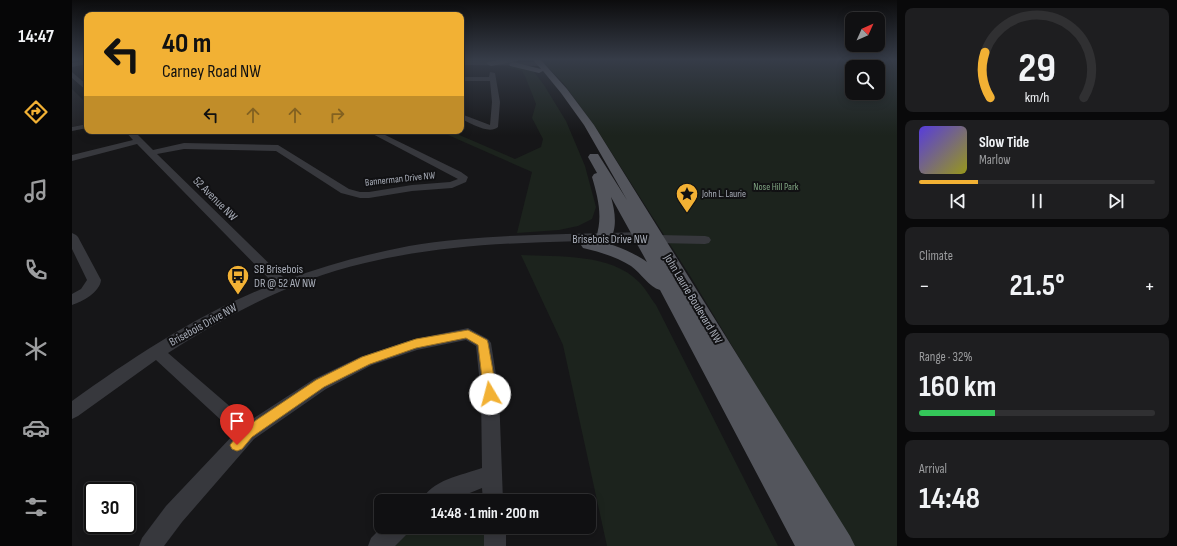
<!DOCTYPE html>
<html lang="en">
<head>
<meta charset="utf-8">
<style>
	:root { --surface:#101012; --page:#1e1e20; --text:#f1f3f6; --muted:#9c9d9f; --line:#303032; --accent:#f2b134 }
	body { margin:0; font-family:"Sofia Sans Condensed",sans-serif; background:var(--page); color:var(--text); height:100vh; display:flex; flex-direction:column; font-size:15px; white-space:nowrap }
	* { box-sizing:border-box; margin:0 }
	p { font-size:13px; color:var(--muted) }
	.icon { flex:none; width:22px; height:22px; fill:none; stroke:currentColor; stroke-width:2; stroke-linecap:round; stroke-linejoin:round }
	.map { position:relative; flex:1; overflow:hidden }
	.panel { display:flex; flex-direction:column; gap:8px; padding:8px; background:#09090a; width:280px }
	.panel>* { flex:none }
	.top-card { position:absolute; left:12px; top:12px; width:380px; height:122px; border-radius:8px; box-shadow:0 2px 10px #0003,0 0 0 1px var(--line); background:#f2b134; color:#111; overflow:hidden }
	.needle { width:26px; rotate:45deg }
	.buttons { position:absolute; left:773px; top:12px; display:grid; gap:8px }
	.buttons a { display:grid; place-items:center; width:40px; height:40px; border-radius:8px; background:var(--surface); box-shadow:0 2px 10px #0003,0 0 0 1px var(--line); font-size:20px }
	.speed { position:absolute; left:12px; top:482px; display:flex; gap:8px; font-size:20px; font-weight:700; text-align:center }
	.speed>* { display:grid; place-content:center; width:52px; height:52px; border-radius:50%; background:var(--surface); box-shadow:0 2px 10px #0003,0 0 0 1px var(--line); line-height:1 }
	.speed .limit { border:2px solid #111; border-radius:6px; background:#fff; color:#111 }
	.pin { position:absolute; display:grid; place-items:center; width:34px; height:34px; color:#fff; margin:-41px -17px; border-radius:50% 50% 50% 0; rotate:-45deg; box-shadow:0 0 4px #0007 }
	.pin .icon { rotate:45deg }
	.me { position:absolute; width:44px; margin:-22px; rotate:352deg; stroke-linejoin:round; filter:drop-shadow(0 0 3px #0008) }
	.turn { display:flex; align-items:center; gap:14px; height:84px; padding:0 12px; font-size:18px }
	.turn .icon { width:52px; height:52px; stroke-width:2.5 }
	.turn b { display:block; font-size:28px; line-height:34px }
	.lanes { display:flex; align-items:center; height:38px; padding:0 12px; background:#0003; justify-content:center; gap:20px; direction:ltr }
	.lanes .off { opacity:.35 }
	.big { font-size:30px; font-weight:700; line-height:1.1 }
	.panel .tile { flex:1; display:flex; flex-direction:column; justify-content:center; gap:6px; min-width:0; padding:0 14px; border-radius:8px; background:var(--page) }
	.panel .dial { align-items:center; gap:0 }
	.dial svg { height:104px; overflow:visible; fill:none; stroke:var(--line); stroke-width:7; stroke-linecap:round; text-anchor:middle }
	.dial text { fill:var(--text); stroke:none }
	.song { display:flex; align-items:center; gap:12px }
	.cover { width:48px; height:48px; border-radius:6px; background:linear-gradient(135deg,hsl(250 70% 55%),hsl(60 70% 35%)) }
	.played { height:4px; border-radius:2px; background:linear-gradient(90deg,var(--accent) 25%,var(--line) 25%) }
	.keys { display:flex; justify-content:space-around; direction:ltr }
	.heat { display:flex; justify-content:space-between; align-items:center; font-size:22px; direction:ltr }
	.charge { height:6px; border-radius:3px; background:linear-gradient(90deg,#34c759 32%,var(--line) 0) }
	.trip { position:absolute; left:302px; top:494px; width:222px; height:40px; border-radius:8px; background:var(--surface); box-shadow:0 2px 10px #0003,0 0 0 1px var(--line); font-weight:700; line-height:40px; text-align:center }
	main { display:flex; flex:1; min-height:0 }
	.tabs { display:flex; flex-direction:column; width:72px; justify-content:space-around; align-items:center; background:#060607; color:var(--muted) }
	.tabs .icon { width:28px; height:28px }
	.tabs .selected { color:var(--accent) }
	.tabs b { font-size:18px; color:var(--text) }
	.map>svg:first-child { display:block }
	.built { fill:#222225 }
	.green { fill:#1c231d; fill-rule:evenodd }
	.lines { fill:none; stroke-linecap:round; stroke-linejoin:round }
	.minor { fill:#37383d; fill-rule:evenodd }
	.major { fill:#53555c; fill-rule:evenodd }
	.route { fill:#f2b134; stroke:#9d7322 }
	.labels { text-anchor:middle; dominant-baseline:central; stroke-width:4; stroke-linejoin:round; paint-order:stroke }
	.far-street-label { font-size:10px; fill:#a8adb8; stroke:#111113 }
	.far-park-label { font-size:10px; fill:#7fa381; stroke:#111113 }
	.far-poi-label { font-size:10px; fill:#a8adb8; stroke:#111113; text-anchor:start }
	.street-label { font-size:12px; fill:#a8adb8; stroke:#111113 }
	.poi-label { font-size:12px; fill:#a8adb8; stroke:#111113; text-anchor:start }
</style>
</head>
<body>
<main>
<nav class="tabs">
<b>14:47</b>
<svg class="icon selected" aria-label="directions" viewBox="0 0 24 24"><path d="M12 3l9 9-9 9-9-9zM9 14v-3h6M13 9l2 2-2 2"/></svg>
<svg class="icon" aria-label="music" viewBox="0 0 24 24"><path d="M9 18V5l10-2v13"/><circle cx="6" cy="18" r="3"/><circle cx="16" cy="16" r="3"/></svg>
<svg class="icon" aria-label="phone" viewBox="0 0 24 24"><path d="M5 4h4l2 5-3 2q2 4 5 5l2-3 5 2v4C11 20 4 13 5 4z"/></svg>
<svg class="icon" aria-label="climate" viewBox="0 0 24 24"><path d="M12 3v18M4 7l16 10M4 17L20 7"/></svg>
<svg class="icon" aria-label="car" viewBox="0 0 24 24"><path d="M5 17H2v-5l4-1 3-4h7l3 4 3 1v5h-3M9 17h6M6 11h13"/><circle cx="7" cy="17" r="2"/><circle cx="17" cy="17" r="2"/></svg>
<svg class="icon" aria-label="filters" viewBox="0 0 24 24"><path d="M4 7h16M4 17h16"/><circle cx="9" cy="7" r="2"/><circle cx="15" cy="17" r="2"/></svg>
</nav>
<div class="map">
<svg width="825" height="546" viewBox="0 0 825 546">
	<rect width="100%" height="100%" fill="#161618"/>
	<!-- built -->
	<path class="built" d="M0,89L15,104V124L0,127Z"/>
	<!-- green -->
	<path class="green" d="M468,59H825V546H783L717,441L620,279L522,125L492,84ZM780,67H806V93H780Z
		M431,66L451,68L462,72L472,85L494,121L513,166L524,207L520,219L506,226L487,230L445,233L460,172L367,131H378L443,159L469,147L471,139L460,118L464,104L453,76L450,71Z
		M449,255C486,257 539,253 567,282C573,288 578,297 584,305L706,546H535L491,345Z
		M338,527H413L414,546H320L326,538Z"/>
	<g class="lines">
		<!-- minor -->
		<path class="minor" d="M15,60V64L0,67V63Z
			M389,61L470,62L473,64L470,66L389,65Z
			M0,72L15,85V91L0,78Z
			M418,72L423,73L428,102L426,127C417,135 399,123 389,119V114L418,125L420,102L418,81H389V77H417Z
			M15,124V128L0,131V127Z
			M53,131H62L81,150L112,143L206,145L277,189L288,192H297L340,185L378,182L386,179L295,131H305L389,172L396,177L394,182L380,188L340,191L297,198H288L269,193L204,151L112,149L85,154L214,280C254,265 295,254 337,246C413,233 492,235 570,232L586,235L633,236L637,237L639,240L637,243L633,244L586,243L570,240C477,242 384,241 293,263C223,279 157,314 96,353L176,422L242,379L288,357L339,340L396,328L416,339L419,343L427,394L431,501H411L410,488L378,501H350C358,480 391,475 410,468L409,394L404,346L394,340L345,350L300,365L254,389L182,439L110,522L92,546H67L70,538L94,506L163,433L84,360L6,416L0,419V401C63,356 129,312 202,284L65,144L0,161V155L61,140Z
			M0,233L4,235L6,237L29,280C28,292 10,302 0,305V294L9,289L15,280L0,249Z
			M310,527H337L334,535L323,546H296L299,538Z
			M412,527H434V546H412Z"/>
		<!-- major -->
		<path class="major" d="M432,59H447L446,61L419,66L415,64L416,62Z
			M460,59H468L495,89L522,125L778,536L783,546H723L588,290C577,287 569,273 559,266C545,257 528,252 511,248L509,245L511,242C529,237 561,252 575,262L539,197C543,211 546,229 537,241L532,243L527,241L524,238C531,216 526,198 520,177L522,174L525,173L516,157L518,154H526L555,200L512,125L489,93L471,71L467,73L438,66L437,64L441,62L469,69Z"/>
	</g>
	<!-- sky -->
	<linearGradient id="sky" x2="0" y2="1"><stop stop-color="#0c0c0d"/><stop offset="0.44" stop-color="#363c48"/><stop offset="1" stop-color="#363c48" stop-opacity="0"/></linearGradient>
	<rect width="825" height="135" fill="url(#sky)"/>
	<!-- route -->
	<path class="route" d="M396,330L415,340L416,343L425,394L423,398L418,399L414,398L412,394L406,345L394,338L344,348L298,364L252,387L180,437L170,449L165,451L160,449L158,445L171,429L244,380L290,357L344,339Z"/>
	<!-- icons -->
	<defs>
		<g id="sight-pin" transform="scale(1.15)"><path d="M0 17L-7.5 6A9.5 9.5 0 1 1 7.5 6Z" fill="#f2b134" stroke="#111113"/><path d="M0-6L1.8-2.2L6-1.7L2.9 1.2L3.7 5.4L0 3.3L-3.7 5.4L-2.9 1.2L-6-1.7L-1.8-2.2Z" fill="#111"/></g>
		<g id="bus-pin" transform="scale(1.15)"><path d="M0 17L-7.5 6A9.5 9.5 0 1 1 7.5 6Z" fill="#f2b134" stroke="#111113"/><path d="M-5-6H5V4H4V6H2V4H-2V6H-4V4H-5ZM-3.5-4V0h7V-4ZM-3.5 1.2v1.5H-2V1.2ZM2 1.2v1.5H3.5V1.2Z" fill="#111"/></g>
	</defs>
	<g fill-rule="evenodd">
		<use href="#sight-pin" x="615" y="194"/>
		<use href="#bus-pin" x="166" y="276"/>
	</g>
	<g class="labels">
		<!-- far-street labels -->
		<g class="far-street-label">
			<text transform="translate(328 179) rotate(-6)">Bannerman Drive NW</text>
		</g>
		<!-- far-park labels -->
		<g class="far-park-label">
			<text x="704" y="187">Nose Hill Park</text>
		</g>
		<!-- far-poi labels -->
		<g class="far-poi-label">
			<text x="630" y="194">John L. Laurie</text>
		</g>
		<!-- street labels -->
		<g class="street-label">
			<text transform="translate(143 199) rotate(45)">52 Avenue NW</text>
			<text x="538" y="239">Brisebois Drive NW</text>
			<text transform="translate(621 299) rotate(59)">John Laurie Boulevard NW</text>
			<text transform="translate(131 325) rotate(-29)">Brisebois Drive NW</text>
		</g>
		<!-- poi labels -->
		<g class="poi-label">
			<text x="182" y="269">SB Brisebois<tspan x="182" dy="14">DR @ 52 AV NW</tspan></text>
		</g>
	</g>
</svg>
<div class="buttons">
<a><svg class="needle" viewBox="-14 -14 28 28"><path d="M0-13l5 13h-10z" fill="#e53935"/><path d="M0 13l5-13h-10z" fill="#9c9d9f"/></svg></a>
<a><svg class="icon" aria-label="search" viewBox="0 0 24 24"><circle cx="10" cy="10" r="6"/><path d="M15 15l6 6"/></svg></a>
</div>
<div class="speed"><div class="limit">30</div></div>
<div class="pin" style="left:165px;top:445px;background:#d93025"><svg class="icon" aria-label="arrive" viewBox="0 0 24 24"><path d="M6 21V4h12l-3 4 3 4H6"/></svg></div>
<svg class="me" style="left:418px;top:394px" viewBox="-20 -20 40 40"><circle r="19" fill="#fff"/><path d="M0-13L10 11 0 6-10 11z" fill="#f2b134"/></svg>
<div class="trip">14:48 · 1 min · 200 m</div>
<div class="top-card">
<div class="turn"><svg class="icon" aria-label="left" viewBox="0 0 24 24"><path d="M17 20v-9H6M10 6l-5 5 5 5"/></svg><div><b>40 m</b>Carney Road NW</div></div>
<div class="lanes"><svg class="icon" aria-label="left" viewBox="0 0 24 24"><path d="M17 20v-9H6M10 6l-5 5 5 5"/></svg><svg class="icon off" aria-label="ahead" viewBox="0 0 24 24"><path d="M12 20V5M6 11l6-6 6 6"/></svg><svg class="icon off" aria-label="ahead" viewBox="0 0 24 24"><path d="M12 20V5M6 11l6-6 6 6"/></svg><svg class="icon off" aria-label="right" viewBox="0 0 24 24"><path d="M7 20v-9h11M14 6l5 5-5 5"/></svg></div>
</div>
</div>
<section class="panel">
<div class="tile dial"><svg viewBox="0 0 100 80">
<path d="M14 69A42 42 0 1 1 86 69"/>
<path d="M14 69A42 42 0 0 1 10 34" stroke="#f2b134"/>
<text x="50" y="56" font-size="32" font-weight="700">29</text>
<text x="50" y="72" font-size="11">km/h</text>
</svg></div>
<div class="tile">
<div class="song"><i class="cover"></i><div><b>Slow Tide</b><p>Marlow</p></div></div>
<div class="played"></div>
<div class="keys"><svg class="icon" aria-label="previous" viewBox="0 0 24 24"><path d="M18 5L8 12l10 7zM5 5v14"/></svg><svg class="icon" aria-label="pause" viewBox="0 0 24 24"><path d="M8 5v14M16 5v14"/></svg><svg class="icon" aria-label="next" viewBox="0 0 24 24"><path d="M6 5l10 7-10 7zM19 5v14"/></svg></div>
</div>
<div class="tile"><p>Climate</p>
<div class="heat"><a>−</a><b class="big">21.5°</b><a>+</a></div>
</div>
<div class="tile"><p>Range · 32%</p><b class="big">160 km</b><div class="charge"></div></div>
<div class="tile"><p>Arrival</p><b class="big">14:48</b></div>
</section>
</main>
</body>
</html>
